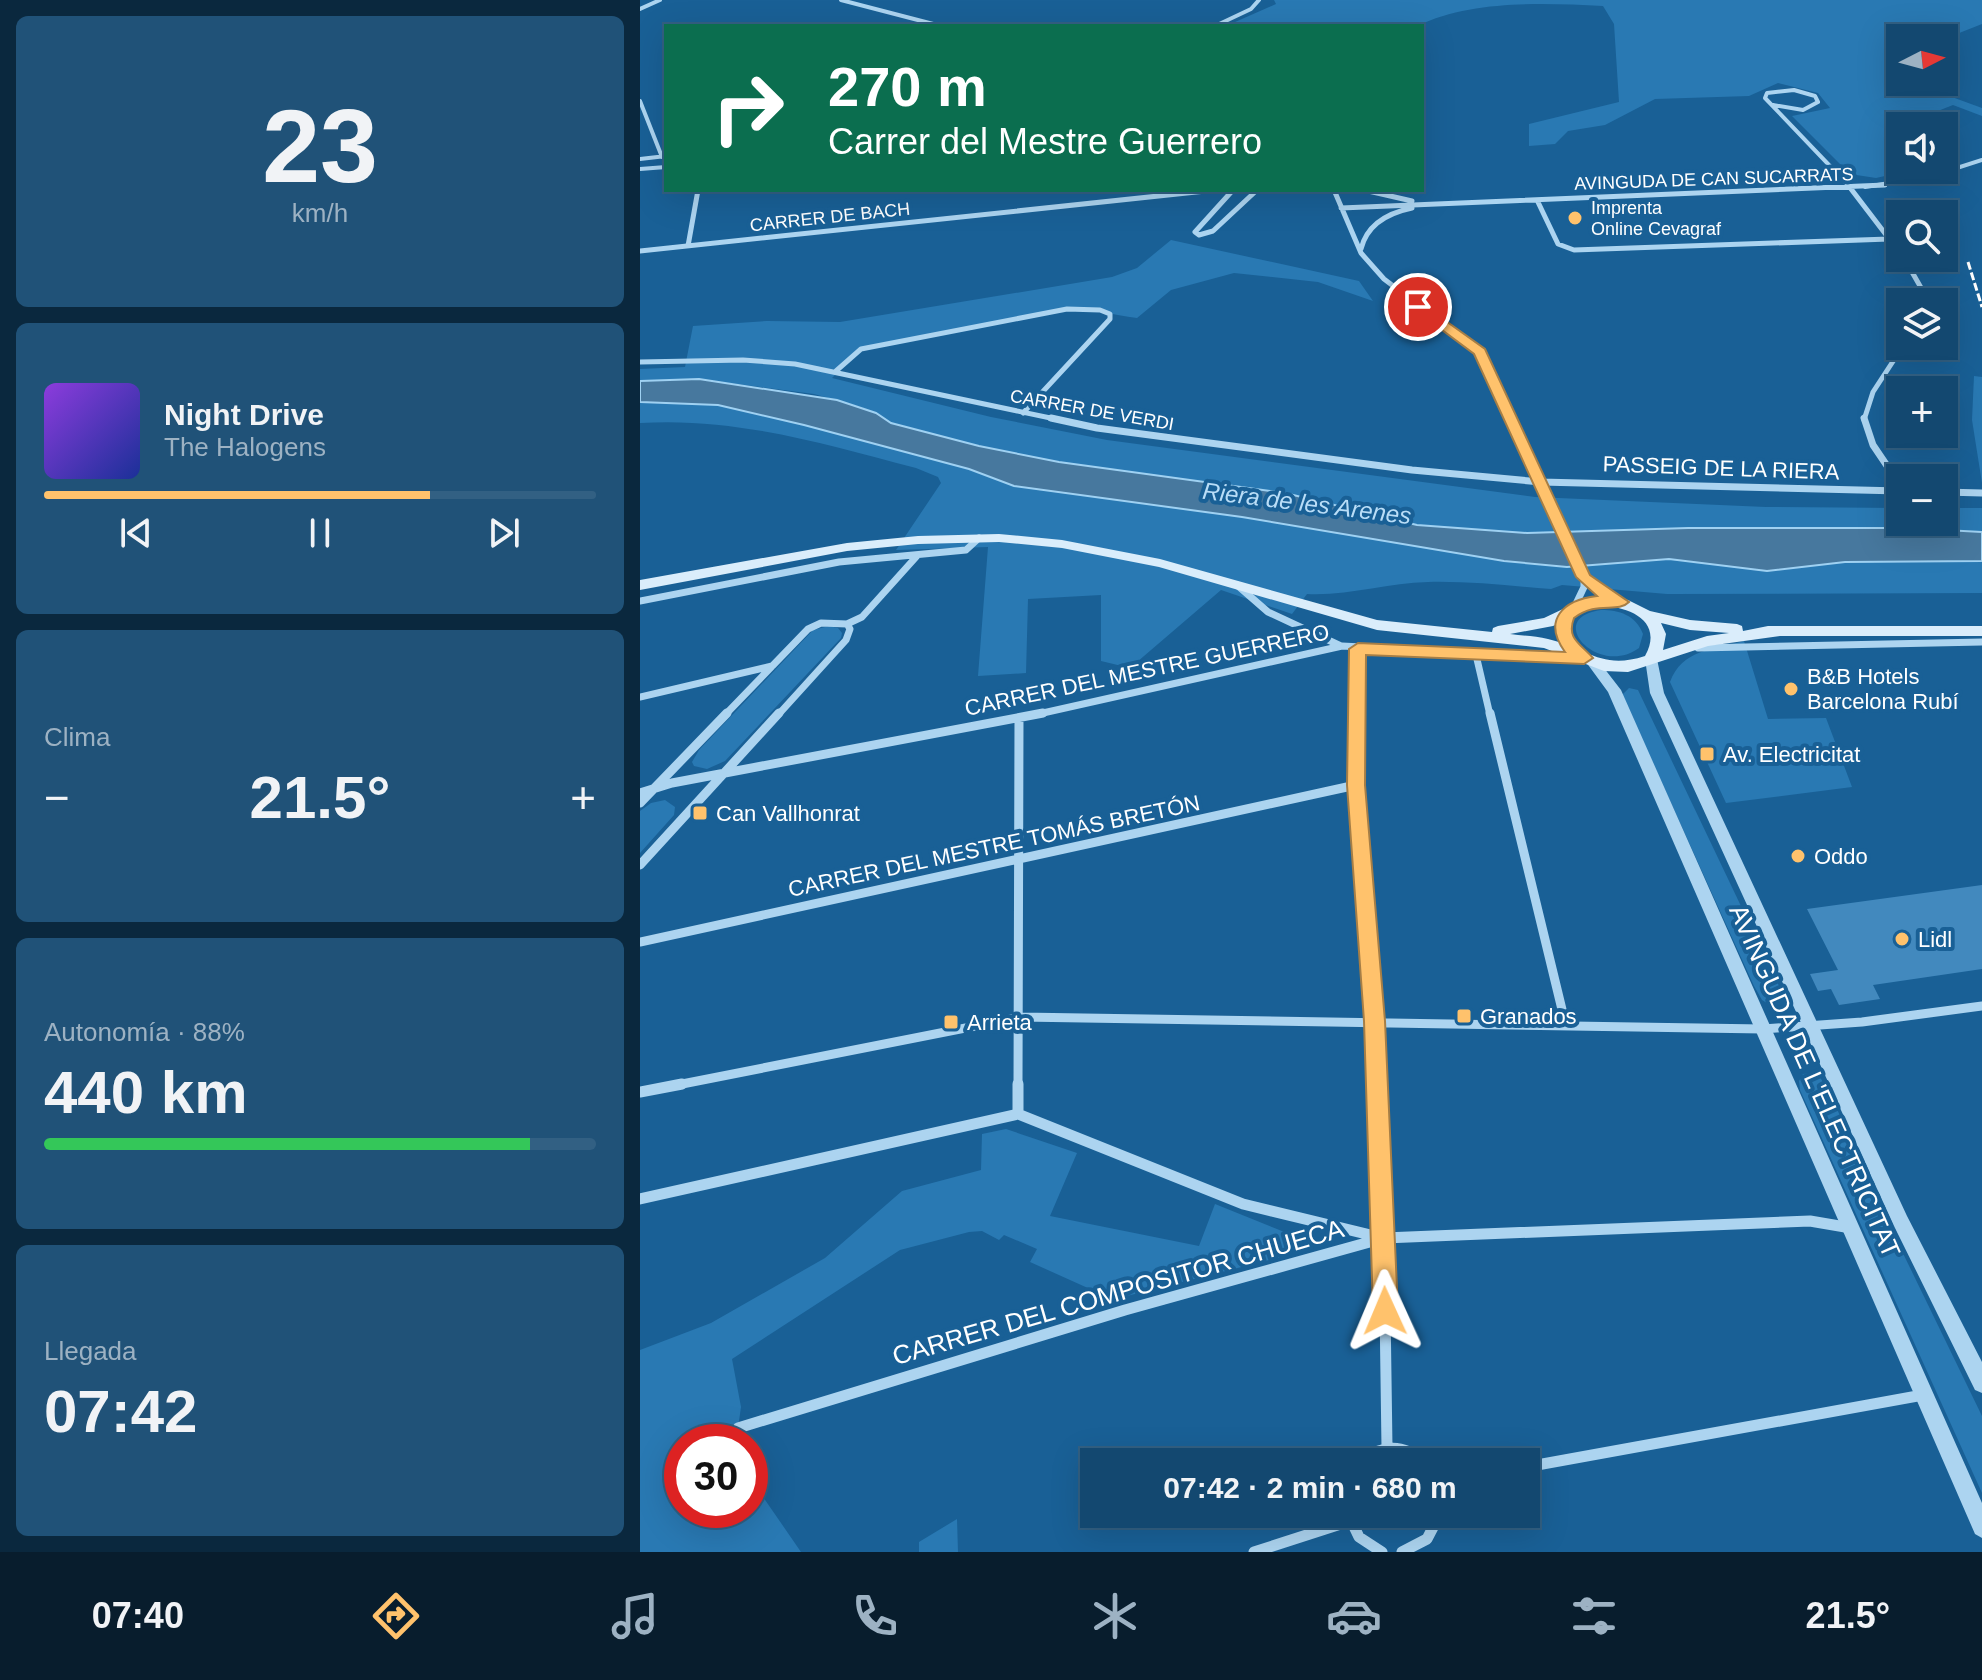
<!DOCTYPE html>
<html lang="es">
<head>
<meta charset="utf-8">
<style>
	:root { --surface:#134870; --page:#205278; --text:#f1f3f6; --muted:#9db2c3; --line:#326083; --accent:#ffc26c }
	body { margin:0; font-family:Helvetica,sans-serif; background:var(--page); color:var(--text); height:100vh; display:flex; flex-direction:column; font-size:30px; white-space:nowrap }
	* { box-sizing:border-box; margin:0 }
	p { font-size:26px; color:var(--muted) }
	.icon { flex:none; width:44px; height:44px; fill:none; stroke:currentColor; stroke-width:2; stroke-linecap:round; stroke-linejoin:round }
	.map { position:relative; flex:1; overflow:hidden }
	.details { display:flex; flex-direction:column; gap:16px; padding:16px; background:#0a283e; width:640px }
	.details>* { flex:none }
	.hud { position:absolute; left:24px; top:24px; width:760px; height:168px; border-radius:0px; box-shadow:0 8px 32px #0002,0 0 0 2px var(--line); background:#0b6e4f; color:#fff; overflow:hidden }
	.needle { width:52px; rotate:84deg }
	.buttons { position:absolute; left:1246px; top:24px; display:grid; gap:16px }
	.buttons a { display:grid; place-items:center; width:72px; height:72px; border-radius:0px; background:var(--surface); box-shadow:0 8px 32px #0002,0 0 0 2px var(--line); font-size:40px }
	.speed { position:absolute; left:24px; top:1424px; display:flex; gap:16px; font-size:40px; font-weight:700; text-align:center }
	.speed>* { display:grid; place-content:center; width:104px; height:104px; border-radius:50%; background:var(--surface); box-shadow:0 8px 32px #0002,0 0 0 2px var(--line); line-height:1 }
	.speed .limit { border:12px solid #d22; background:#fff; color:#111 }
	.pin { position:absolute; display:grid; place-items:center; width:68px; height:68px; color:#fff; margin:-34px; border:4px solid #fff; border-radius:50%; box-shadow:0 2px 8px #0007 }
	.me { position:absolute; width:88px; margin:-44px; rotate:359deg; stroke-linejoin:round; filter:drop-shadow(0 0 6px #0008) }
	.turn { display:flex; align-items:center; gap:28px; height:168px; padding:0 32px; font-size:36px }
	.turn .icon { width:104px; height:104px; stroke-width:2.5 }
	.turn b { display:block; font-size:56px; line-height:68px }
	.big { font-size:60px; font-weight:800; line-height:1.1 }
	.details .card { flex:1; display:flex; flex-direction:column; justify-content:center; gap:12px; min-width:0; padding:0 28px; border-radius:12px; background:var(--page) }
	.details .dial { align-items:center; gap:0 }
	.dial b { font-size:104px; line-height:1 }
	.song { display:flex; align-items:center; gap:24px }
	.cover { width:96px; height:96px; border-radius:12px; background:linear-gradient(135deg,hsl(270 70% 55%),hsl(230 70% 35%)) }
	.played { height:8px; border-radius:4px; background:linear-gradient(90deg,var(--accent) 70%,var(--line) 70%) }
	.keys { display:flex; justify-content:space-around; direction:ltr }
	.heat { display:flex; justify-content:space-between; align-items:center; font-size:44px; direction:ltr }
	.charge { height:12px; border-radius:6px; background:linear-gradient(90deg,#34c759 88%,var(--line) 0) }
	.trip { position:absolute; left:440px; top:1448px; width:460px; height:80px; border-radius:0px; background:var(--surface); box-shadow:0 8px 32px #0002,0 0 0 2px var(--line); font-weight:800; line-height:80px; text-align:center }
	.tabs { display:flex; height:128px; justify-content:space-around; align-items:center; background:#081d2d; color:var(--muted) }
	.tabs .icon { width:56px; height:56px }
	.tabs .on { color:var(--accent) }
	.tabs b { font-size:36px; color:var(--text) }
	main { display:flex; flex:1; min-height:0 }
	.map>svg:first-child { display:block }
	.green { fill:#2979b3 }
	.water { fill:#47789e; stroke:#9fd1f2; stroke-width:2 }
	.building { fill:#4289be }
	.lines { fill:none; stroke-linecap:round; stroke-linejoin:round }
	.minor-far4 { stroke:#acd4f0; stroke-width:4 }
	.minor-far3 { stroke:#acd4f0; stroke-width:5 }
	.minor-far2 { stroke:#acd4f0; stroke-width:7 }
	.minor-far1 { stroke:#acd4f0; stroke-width:9 }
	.minor { stroke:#acd4f0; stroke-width:11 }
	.tertiary { fill:#acd4f0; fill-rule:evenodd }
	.secondary { fill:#daedfb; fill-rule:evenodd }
	.rail { stroke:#fff; stroke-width:3; stroke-dasharray:8 3; stroke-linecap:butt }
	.route { fill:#ffc26c; stroke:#a67e46; stroke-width:2 }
	.poi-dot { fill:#ffc26c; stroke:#196096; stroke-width:3 }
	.labels { text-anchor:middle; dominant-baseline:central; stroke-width:8; stroke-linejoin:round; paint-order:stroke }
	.far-street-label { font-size:18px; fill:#fff; stroke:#196096 }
	.far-poi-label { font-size:18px; fill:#fff; stroke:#196096; text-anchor:start }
	.street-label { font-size:22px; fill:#fff; stroke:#196096 }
	.poi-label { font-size:22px; fill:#fff; stroke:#196096; text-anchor:start }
	.water-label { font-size:24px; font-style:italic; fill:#b9ddf7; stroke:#196096 }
	.near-street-label { font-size:26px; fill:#fff; stroke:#196096 }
</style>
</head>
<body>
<main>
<section class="details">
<div class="card dial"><b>23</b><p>km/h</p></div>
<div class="card">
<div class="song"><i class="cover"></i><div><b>Night Drive</b><p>The Halogens</p></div></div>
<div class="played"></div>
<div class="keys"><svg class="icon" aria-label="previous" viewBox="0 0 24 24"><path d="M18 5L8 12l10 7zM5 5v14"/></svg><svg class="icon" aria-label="pause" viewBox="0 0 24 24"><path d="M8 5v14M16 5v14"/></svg><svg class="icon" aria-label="next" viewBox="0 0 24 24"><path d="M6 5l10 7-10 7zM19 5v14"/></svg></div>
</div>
<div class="card"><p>Clima</p>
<div class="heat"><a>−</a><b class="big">21.5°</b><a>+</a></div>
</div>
<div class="card"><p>Autonomía · 88%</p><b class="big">440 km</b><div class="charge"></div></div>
<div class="card"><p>Llegada</p><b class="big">07:42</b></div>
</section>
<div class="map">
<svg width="1342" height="1552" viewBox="0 0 1342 1552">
	<rect width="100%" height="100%" fill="#196096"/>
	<!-- green -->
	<path class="green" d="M634,0H1342V24L1304,39L1260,38V82H1271L1342,108V116L1313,105L1260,126V170H1271L1236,178L1210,174L1152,116L1190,108L1178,93L1138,83L1109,96L1015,99L965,125L928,131L915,144L889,146V124L979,102L974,24L963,6C901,3 831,0 777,26H586L636,4Z
		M531,240L719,281L733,301L678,282L594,273L531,290L497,318C473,315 452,309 427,309L221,349L192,378L351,417L467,440L895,497L1126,507L1260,508V522H1304V508H1342V532L1267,528H1048L887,533L777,525L645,493L419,462L339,446L251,423L221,407L174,394L59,379L0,381V369L45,367L53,326L127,321L200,322L472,277L497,268Z
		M1334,376L1342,377V483L1332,420Z
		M0,402L78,405L164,425L329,469L374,486L602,517L864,561L927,567L1029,559L1127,571L1205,562L1342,561V593L1027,594L922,585L911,589C871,586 829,581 788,582C747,583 708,596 667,594L652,614L581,590L490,668L461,661V595L388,599L386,673L338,676L348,547L256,550L301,483L298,477L276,468C184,444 96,417 0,423Z
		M961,610C979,610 996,615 1003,634L999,648C958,678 903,618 961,610Z
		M189,626L198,628L202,633L201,638L85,761L67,769L54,766L52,762L59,750L173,630Z
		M1104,641L1128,719L1186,718L1212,787L1086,803L1030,682C1042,649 1073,650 1104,641Z
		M989,688L998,690L1140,988L1143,998L1140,1003L1130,1005L1122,1000L1114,986L982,695Z
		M25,800L35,807L34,815L0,853V811L11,803Z
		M1172,1073L1179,1076L1189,1091L1240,1206L1342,1416V1493L1160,1090L1159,1081L1163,1074Z
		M366,1129L437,1153L410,1216L559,1246L575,1204L652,1235L649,1255L471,1300L468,1293L450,1289L390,1262L397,1249L364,1235L359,1240L342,1231L329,1232L260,1250L92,1359L101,1407L98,1428L82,1437L85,1442H42V1510H110V1478L161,1552H0V1350L71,1323L185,1258L262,1191L341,1170L342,1134Z
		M317,1519L318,1552H279V1542Z"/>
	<!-- water -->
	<path class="water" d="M59,379L197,400L236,413L251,423L339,446L419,462L645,493L777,525L887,533L1048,528H1267L1342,532V561L1205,562L1127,571L1029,559L927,567L864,561L602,517L374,486L329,469L164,425L78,405L0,402V381Z"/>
	<!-- building -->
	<path class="building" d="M1342,885V969L1233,985L1240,999L1199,1005L1191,989L1178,991L1170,974L1198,970L1167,909Z"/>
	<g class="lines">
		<!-- minor-far4 -->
		<path class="minor-far4" d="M201,0L301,26
			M0,9L20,0
			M575,26L611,9L619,0
			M0,101L22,157
			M1133,105L1163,110L1178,102L1175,96L1154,90L1127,93L1125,98L1210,187
			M0,159L26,156
			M0,169L26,167
			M1225,187L1292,176L1342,160"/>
		<!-- minor-far3 -->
		<path class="minor-far3" d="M1208,185L1260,253
			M593,190L555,232L559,235L573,231L617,190
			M694,190L721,253L744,279L840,352L872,420
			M724,190L772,201
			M897,200L918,244L934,250L1249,239
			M701,208L1245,185
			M48,246L58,190
			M721,249C727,224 748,213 772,208
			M0,251L575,190
			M1264,258L1284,293V302
			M0,362L103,360L155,364L420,420
			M196,371L221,349L427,309L460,310L470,314V319L383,413
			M1224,420L1233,392L1263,346"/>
		<!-- minor-far2 -->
		<path class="minor-far2" d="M411,418L457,428L772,470L901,482L1260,491
			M871,418L944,577L977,600
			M1224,418L1233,445L1260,485
			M1304,492L1342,493
			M597,585L628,612L701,646
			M0,601L199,562L326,550L339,538
			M934,608L944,587V577
			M207,624L222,617L276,557
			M1058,648L1342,642
			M836,655L850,715
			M0,697L132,666
			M85,715L168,629L181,623L207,624L210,629L206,640L138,715
			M394,715L702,646L939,658
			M717,715L718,649"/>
		<!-- minor-far1 -->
		<path class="minor-far1" d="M717,713L716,785L737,1086
			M850,713L926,1026
			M0,793L32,783L403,713
			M0,803L87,713
			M0,865L139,713
			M0,942L716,785
			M32,1086L381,1017L1123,1029L1222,1022L1342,1006
			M378,1086L379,718"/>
		<!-- minor -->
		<path class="minor" d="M737,1084L744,1238L747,1447
			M0,1092L42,1084
			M378,1114V1084
			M0,1199L378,1114L603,1204L743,1238
			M98,1428L485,1310L744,1238L1170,1221L1211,1228
			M719,1462C741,1445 763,1443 784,1462
			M886,1467L1283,1395
			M708,1514L719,1537L742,1552
			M614,1552L710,1521
			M762,1552L787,1539L800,1514"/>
		<!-- tertiary -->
		<path class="tertiary" d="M1011,655L1017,659L1024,693L1267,1216L1342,1362V1393L1335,1390L1255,1228L1010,693L1005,659Z
			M952,657L957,659L981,690L1342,1503V1538L1335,1534L968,692L946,662Z"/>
		<!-- secondary -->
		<path class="secondary" d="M359,534L422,540L520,559L737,620L852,632L853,628L858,626L904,618L942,600L970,596L988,600L1010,611L1050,620L1097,624L1102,626L1103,631L1128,626H1342V636H1140L1068,646L988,672L964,671L904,648L737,630L519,567L422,548L359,542L278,544L207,551L0,590V580L207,543L278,536ZM957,606C987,605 1025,620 1005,656C962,670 948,649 908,639C896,636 883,636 870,634L913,626ZM1021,623L1050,630L1089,633L1067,636L1023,650L1026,634Z"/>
		<!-- rail -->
		<path class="rail" d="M1328,262L1342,307"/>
	</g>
	<!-- route -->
	<path class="route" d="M774,304H782L845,349L950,575L989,602C977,614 957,600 934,618C926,639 941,644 953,658L944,664L726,655L725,785L745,1021L758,1311L754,1320L745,1324L737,1320L733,1311L724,1021L707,785L709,649L718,643L925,652C902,620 923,600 957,596L936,577L834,354L774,309Z"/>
	<!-- markers -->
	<g class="poi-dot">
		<circle cx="935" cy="218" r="8"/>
		<circle cx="1151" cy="689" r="8"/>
		<rect x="1059" y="746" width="16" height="16" rx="4"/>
		<rect x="52" y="805" width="16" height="16" rx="4"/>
		<circle cx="1158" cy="856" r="8"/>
		<circle cx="1262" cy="939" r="8"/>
		<rect x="816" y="1008" width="16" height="16" rx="4"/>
		<rect x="303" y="1014" width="16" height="16" rx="4"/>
	</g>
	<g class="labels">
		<!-- far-street labels -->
		<g class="far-street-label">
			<text transform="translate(1074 179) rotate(-2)">AVINGUDA DE CAN SUCARRATS</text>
			<text transform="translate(190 217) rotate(-6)">CARRER DE BACH</text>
			<text transform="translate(452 410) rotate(10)">CARRER DE VERDI</text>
		</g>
		<!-- far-poi labels -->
		<g class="far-poi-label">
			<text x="951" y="208">Imprenta<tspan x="951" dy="21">Online Cevagraf</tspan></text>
		</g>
		<!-- street labels -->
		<g class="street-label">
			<text transform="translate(1081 468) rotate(2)">PASSEIG DE LA RIERA</text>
			<text transform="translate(507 670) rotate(-12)">CARRER DEL MESTRE GUERRERO</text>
			<text transform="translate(354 846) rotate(-12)">CARRER DEL MESTRE TOMÁS BRETÓN</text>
		</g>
		<!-- poi labels -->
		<g class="poi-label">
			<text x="1167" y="676">B&amp;B Hotels<tspan x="1167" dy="25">Barcelona Rubí</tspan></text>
			<text x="1083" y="754">Av. Electricitat</text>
			<text x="76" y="813">Can Vallhonrat</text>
			<text x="1174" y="856">Oddo</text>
			<text x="1278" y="939">Lidl</text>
			<text x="840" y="1016">Granados</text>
			<text x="327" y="1022">Arrieta</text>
		</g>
		<!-- water labels -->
		<g class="water-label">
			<text transform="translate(667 503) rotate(7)">Riera de les Arenes</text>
		</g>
		<!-- near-street labels -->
		<g class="near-street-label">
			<text transform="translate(1175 1081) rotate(66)">AVINGUDA DE L'ELECTRICITAT</text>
			<text transform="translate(478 1292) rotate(-16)">CARRER DEL COMPOSITOR CHUECA</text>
		</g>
	</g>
</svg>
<div class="buttons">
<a><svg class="needle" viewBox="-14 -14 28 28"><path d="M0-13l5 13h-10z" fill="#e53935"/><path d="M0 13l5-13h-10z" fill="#9db2c3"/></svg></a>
<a><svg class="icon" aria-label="sound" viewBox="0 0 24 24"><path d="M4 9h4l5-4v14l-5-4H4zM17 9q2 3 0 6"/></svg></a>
<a><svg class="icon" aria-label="search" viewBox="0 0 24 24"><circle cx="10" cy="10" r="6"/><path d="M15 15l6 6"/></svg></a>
<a><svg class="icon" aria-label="layers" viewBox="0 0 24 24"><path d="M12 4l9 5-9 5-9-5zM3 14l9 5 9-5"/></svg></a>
<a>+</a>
<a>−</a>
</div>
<div class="speed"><div class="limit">30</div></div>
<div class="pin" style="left:778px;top:307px;background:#d93025"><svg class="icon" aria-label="arrive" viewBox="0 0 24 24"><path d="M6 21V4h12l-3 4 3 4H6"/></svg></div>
<svg class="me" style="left:745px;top:1311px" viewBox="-20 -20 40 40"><path d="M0-17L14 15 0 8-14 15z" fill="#ffc26c" stroke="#fff" stroke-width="4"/></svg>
<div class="trip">07:42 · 2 min · 680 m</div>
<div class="hud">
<div class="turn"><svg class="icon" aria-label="right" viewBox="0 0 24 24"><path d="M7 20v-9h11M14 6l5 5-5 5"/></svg><div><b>270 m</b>Carrer del Mestre Guerrero</div></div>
</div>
</div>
</main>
<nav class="tabs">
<b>07:40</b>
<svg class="icon on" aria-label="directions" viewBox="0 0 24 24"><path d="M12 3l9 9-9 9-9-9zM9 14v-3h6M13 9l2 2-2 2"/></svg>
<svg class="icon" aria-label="music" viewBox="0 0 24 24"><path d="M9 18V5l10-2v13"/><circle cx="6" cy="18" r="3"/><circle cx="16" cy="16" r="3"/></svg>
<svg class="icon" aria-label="phone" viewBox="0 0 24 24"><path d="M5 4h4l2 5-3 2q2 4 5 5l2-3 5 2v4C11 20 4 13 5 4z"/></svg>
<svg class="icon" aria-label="climate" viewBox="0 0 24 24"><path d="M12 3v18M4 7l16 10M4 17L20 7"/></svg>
<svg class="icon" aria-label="car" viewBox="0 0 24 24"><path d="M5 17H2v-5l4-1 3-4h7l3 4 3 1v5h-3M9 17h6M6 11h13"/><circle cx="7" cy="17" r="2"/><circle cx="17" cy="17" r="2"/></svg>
<svg class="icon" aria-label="filters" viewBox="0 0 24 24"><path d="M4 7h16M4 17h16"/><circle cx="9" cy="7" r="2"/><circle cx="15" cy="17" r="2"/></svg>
<b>21.5°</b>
</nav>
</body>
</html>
